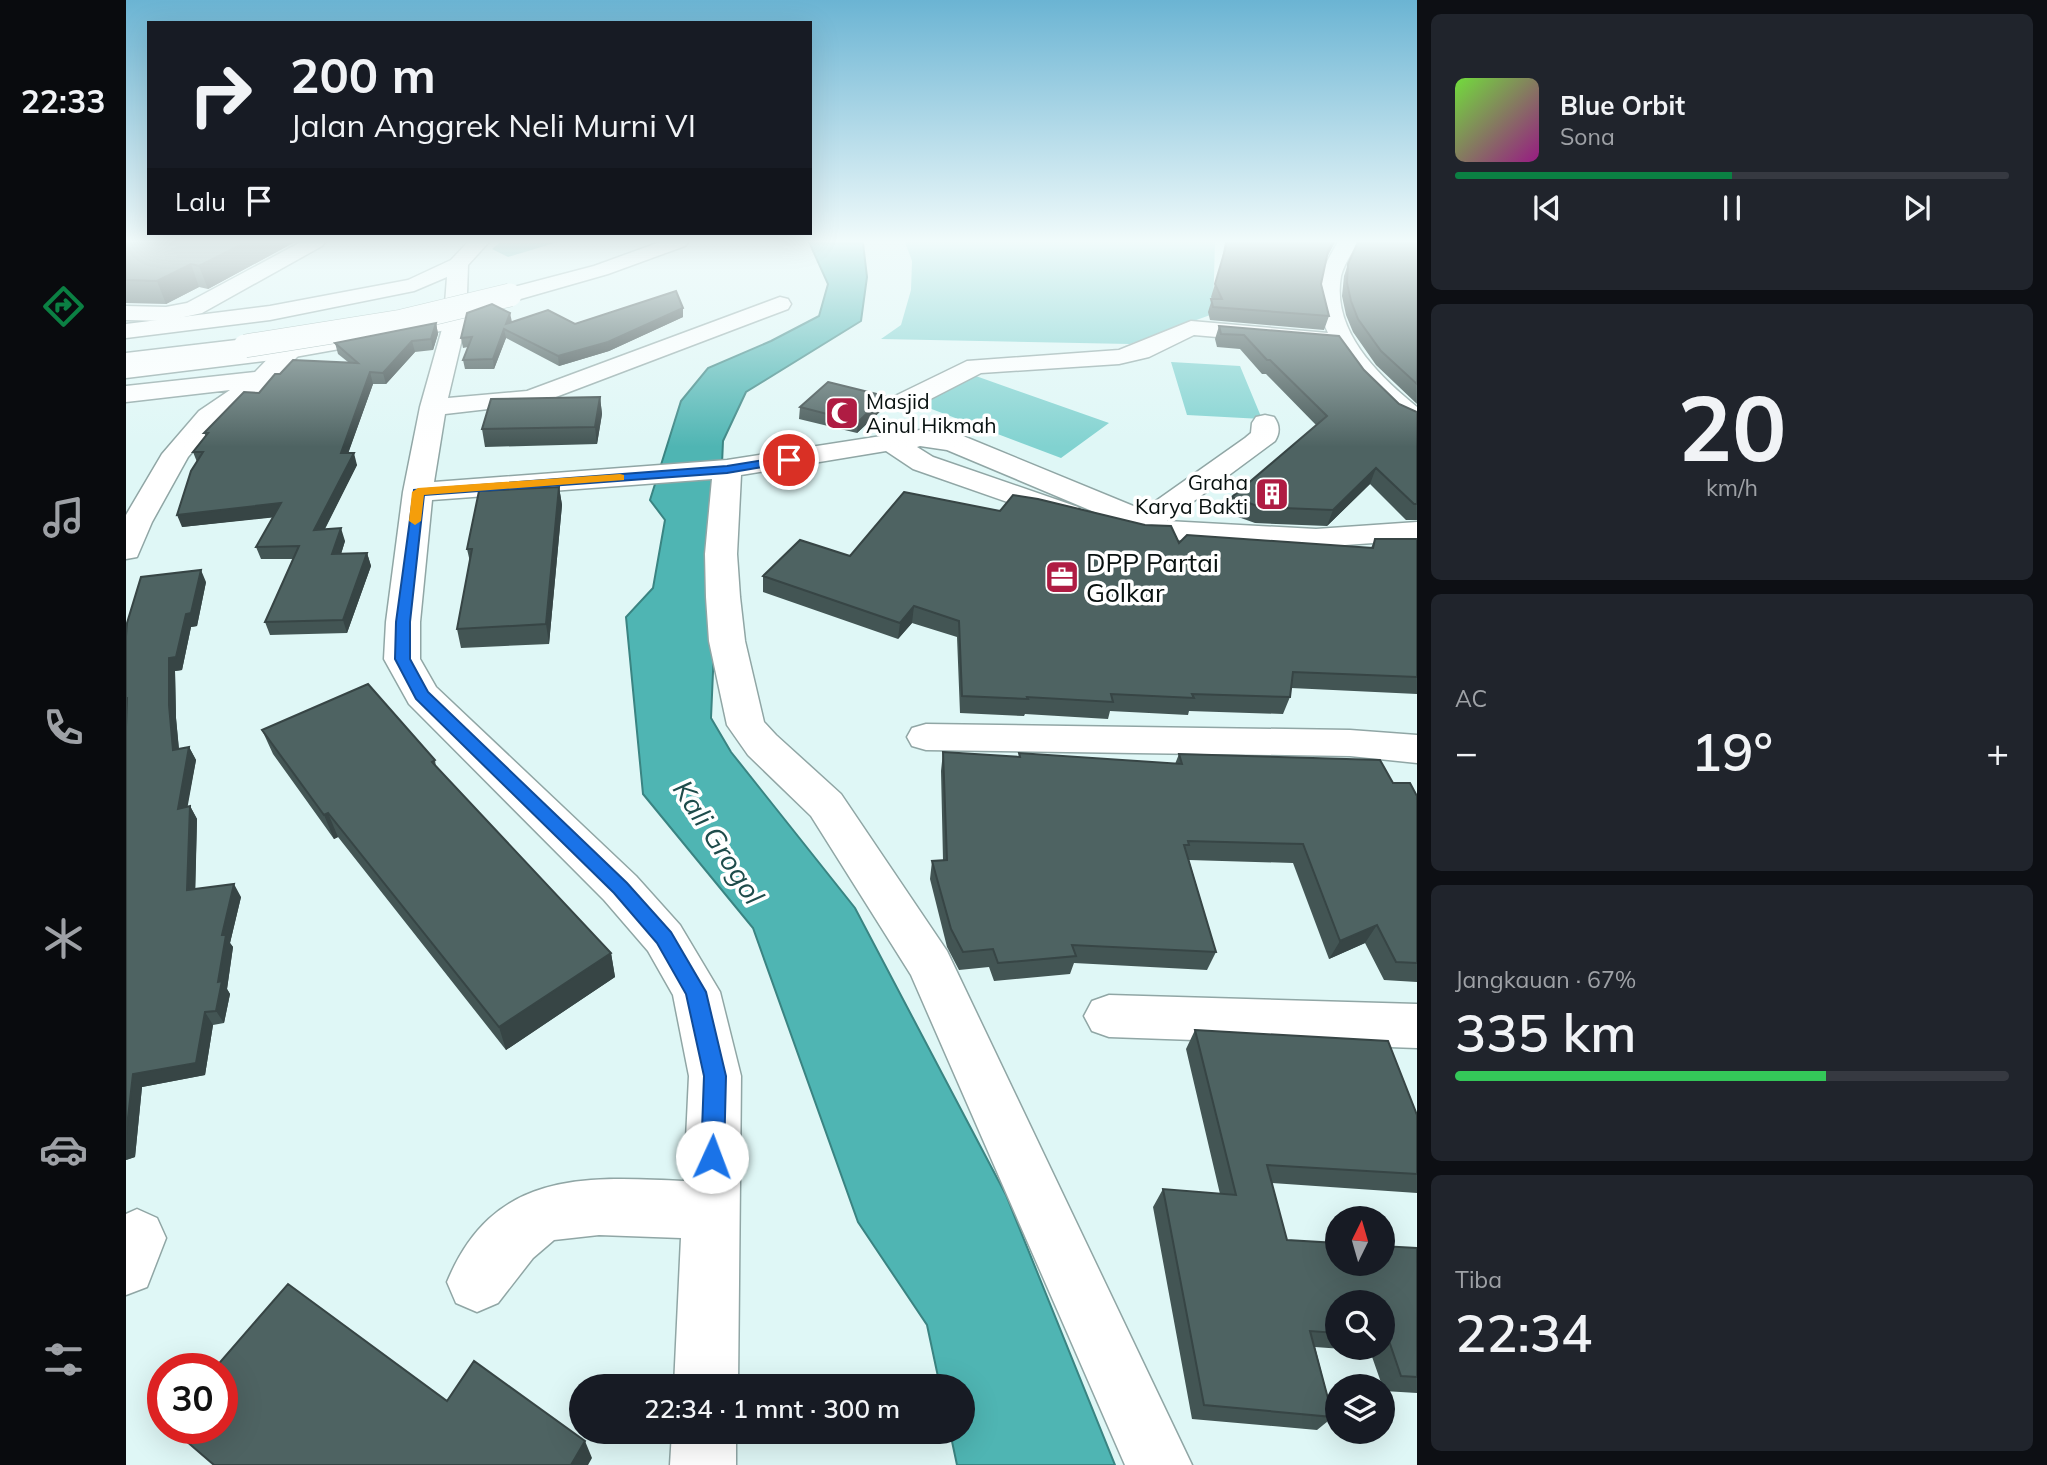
<!DOCTYPE html>
<html lang="id">
<head>
<meta charset="utf-8">
<style>
	:root { --surface:#171b24; --page:#20242c; --text:#f1f3f6; --muted:#9ea1a6; --line:#363941; --accent:#0b8043 }
	body { margin:0; font-family:Mulish,sans-serif; background:var(--page); color:var(--text); height:100vh; display:flex; flex-direction:column; font-size:26px; white-space:nowrap }
	* { box-sizing:border-box; margin:0 }
	p { font-size:23px; color:var(--muted) }
	.icon { flex:none; width:38px; height:38px; fill:none; stroke:currentColor; stroke-width:2; stroke-linecap:round; stroke-linejoin:round }
	.map { position:relative; flex:1; overflow:hidden }
	.panel { display:flex; flex-direction:column; gap:14px; padding:14px; background:#0d0f14; width:630px }
	.panel>* { flex:none }
	.banner { position:absolute; left:21px; top:21px; width:665px; height:214px; border-radius:0px; box-shadow:0 7px 28px #0002; background:#171b24; color:var(--text); overflow:hidden }
	.needle { width:46px; rotate:5deg }
	.fabs { position:absolute; left:1199px; top:1206px; display:grid; gap:14px }
	.fabs a { display:grid; place-items:center; width:70px; height:70px; border-radius:50%; background:var(--surface); box-shadow:0 7px 28px #0002; font-size:35px }
	.speed { position:absolute; left:21px; top:1353px; display:flex; gap:14px; font-size:35px; font-weight:700; text-align:center }
	.speed>* { display:grid; place-content:center; width:91px; height:91px; border-radius:50%; background:var(--surface); box-shadow:0 7px 28px #0002; line-height:1 }
	.speed .limit { border:10px solid #d22; background:#fff; color:#111 }
	.pin { position:absolute; display:grid; place-items:center; width:60px; height:60px; color:#fff; margin:-30px; border:4px solid #fff; border-radius:50%; box-shadow:0 2px 7px #0007 }
	.me { position:absolute; width:77px; margin:-38px; rotate:2deg; stroke-linejoin:round; filter:drop-shadow(0 0 5px #0008) }
	.turn { display:flex; align-items:center; gap:24px; height:147px; padding:0 28px; font-size:32px }
	.turn .icon { width:91px; height:91px; stroke-width:2.5 }
	.turn b { display:block; font-size:49px; line-height:60px }
	.then { display:flex; align-items:center; height:66px; padding:0 28px; background:#0003; gap:14px; font-size:26px }
	.big { font-size:52px; font-weight:600; line-height:1.1 }
	.panel .widget { flex:1; display:flex; flex-direction:column; justify-content:center; gap:10px; min-width:0; padding:0 24px; border-radius:10px; background:var(--page) }
	.panel .dial { align-items:center; gap:0 }
	.dial b { font-size:91px; line-height:1 }
	.song { display:flex; align-items:center; gap:21px }
	.cover { width:84px; height:84px; border-radius:10px; background:linear-gradient(135deg,hsl(100 70% 55%),hsl(310 70% 35%)) }
	.played { height:7px; border-radius:4px; background:linear-gradient(90deg,var(--accent) 50%,var(--line) 50%) }
	.keys { display:flex; justify-content:space-around; direction:ltr }
	.heat { display:flex; justify-content:space-between; align-items:center; font-size:38px; direction:ltr }
	.charge { height:10px; border-radius:5px; background:linear-gradient(90deg,#34c759 67%,var(--line) 0) }
	.trip { position:absolute; left:443px; top:1374px; width:406px; height:70px; border-radius:35px; background:var(--surface); box-shadow:0 7px 28px #0002; font-weight:600; line-height:70px; text-align:center }
	main { display:flex; flex:1; min-height:0 }
	.tab-bar { display:flex; flex-direction:column; width:126px; justify-content:space-around; align-items:center; background:#090b0e; color:var(--muted) }
	.tab-bar .icon { width:49px; height:49px }
	.tab-bar .on { color:var(--accent) }
	.tab-bar b { font-size:32px; color:var(--text) }
	.map>svg:first-child { display:block }
	.green { fill:#81d2d0 }
	.forest { fill:#59bebb }
	.water { fill:#4fb5b3; stroke:#3a8482; stroke-width:2 }
	.lines { fill:none; stroke-linecap:round; stroke-linejoin:round }
	.minor-casing { stroke:#90a6a5; stroke-width:3 }
	.major-casing { stroke:#90a6a5; stroke-width:3 }
	.highway-casing { stroke:#90a6a5; stroke-width:3 }
	.minor { fill:#fff; fill-rule:evenodd }
	.major { fill:#fff; fill-rule:evenodd }
	.highway { fill:#fff; fill-rule:evenodd }
	.highway-bridge-casing { stroke:#90a6a5; stroke-width:24; stroke-linecap:butt }
	.highway-bridge { stroke:#fff; stroke-width:23 }
	.wall { fill:#435554; fill-rule:evenodd }
	.shaded-wall { fill:#374545 }
	.building { fill:#4e6362; stroke:#374545; stroke-width:2 }
	.route { fill:#1a73e8; stroke:#114b97; stroke-width:2 }
	.slow { fill:#f59e0b }
	.labels { text-anchor:middle; dominant-baseline:central; stroke-width:7; stroke-linejoin:round; paint-order:stroke }
	.far-poi-label { font-size:21px; fill:#081110; stroke:#fff; text-anchor:start }
	.poi-label { font-size:26px; fill:#081110; stroke:#fff; text-anchor:start }
	.water-label { font-size:28px; font-style:italic; fill:#1e4c4b; stroke:#fff }
</style>
</head>
<body>
<main>
<nav class="tab-bar">
<b>22:33</b>
<svg class="icon on" aria-label="directions" viewBox="0 0 24 24"><path d="M12 3l9 9-9 9-9-9zM9 14v-3h6M13 9l2 2-2 2"/></svg>
<svg class="icon" aria-label="music" viewBox="0 0 24 24"><path d="M9 18V5l10-2v13"/><circle cx="6" cy="18" r="3"/><circle cx="16" cy="16" r="3"/></svg>
<svg class="icon" aria-label="phone" viewBox="0 0 24 24"><path d="M5 4h4l2 5-3 2q2 4 5 5l2-3 5 2v4C11 20 4 13 5 4z"/></svg>
<svg class="icon" aria-label="climate" viewBox="0 0 24 24"><path d="M12 3v18M4 7l16 10M4 17L20 7"/></svg>
<svg class="icon" aria-label="car" viewBox="0 0 24 24"><path d="M5 17H2v-5l4-1 3-4h7l3 4 3 1v5h-3M9 17h6M6 11h13"/><circle cx="7" cy="17" r="2"/><circle cx="17" cy="17" r="2"/></svg>
<svg class="icon" aria-label="filters" viewBox="0 0 24 24"><path d="M4 7h16M4 17h16"/><circle cx="9" cy="7" r="2"/><circle cx="15" cy="17" r="2"/></svg>
</nav>
<div class="map">
<svg width="1291" height="1465" viewBox="0 0 1291 1465">
	<rect width="100%" height="100%" fill="#dff7f6"/>
	<!-- green -->
	<path class="green" d="M779,242H1089L1087,314L1004,344L755,339L775,325L785,290L786,261Z
		M1045,362L1114,366L1136,419L1061,415Z
		M847,375L983,423L935,458L795,405Z"/>
	<!-- forest -->
	<path class="forest" d="M374,242H432L382,257L366,249Z"/>
	<!-- water -->
	<path class="water" d="M683,242L737,243L741,277L735,321L620,392L597,441L585,718L605,752L729,908L880,1195L989,1465H831L824,1432H836V1386H814L801,1325L732,1222L627,928L517,794L500,617L527,588L539,520L524,500L555,401L582,368L645,341L693,316L702,284Z"/>
	<g class="lines">
		<!-- minor casing -->
		<g class="minor-casing">
			<path id="minor" d="M175,242H199L196,246L76,313L40,321L0,320V306L40,307L61,303Z
				M1212,242H1232C1226,253 1218,264 1215,276C1205,331 1253,376 1291,407V428C1261,421 1225,373 1209,347L1068,335L1023,357L993,364L855,373L787,408L778,410L769,408L765,402L769,396L841,361L993,350L1065,321L1202,333C1186,297 1192,274 1212,242Z
				M654,297L662,299L665,304L662,309L414,403L319,414L308,482L601,460L794,430L837,436L1017,510L1119,438L1125,433L1126,423L1130,417L1139,415L1148,417C1154,425 1154,433 1149,441L1041,521L1190,529L1291,522V540L1190,547L1015,538L985,532L981,525L985,519L821,450L794,446L791,447L807,457L952,507L956,513L952,519L941,522L930,519L787,469L760,451L615,475L611,554L614,597L619,641L638,722L650,735L715,794L821,951L1066,1465H999L785,975L685,816L622,755L601,725L583,641L580,597L579,554L586,479L306,500L294,622V659L310,687L510,876L554,925L594,992L615,1076L612,1386H548L555,1238L473,1235L428,1240L407,1258L372,1303L351,1312L330,1303L321,1282C367,1171 456,1176 558,1181L563,1076L547,995L522,951L478,900L283,704L258,659L260,622L277,492L294,407L318,322L321,317H337L340,322L322,398L401,391Z
				M163,344L172,346L175,351L172,356L145,384L91,423L62,457L26,522L11,557L0,559V515L36,454L73,411L104,390L0,402V386L129,372L154,346Z
				M800,724L1224,730L1291,735V763L1224,756L800,750L786,746L781,737L786,728Z
				M983,995L1291,1004V1048L983,1037L966,1031L958,1016L966,1001Z
				M11,1209L31,1218L40,1238L21,1287L0,1295V1214Z
				M546,1432H610V1465H544Z"/>
		</g>
		<!-- major casing -->
		<g class="major-casing">
			<path id="major" d="M342,242H363L342,265L340,322L337,327L163,358L0,378V364L163,344L318,317L321,277L288,291L144,320L0,338V324L144,306L282,280L325,260Z"/>
		</g>
		<!-- highway casing -->
		<g class="highway-casing">
			<path id="highway" d="M534,242H562L559,246L482,274L384,302L376,300L373,295L376,290L468,266Z
				M119,339L127,341L131,346L127,351L0,367V353Z"/>
		</g>
		<!-- minor -->
		<use href="#minor" class="minor"/>
		<!-- major -->
		<use href="#major" class="major"/>
		<!-- highway -->
		<use href="#highway" class="highway"/>
		<!-- highway-bridge casing -->
		<g class="highway-bridge-casing">
			<path id="highway-bridge" d="M119,346L276,321L384,295"/>
		</g>
		<!-- highway-bridge -->
		<use href="#highway-bridge" class="highway-bridge"/>
	</g>
	<!-- wall -->
	<path class="wall" d="M0,242H169L82,289L73,287L40,304L0,303Z
		M1099,242H1209L1200,259L1195,284L1203,316L1198,330L1084,320L1082,312L1086,299L1085,297L1089,284L1096,259Z
		M1291,242V404L1250,365L1227,332L1220,315L1216,296L1218,276L1222,264Z
		M557,308V317L483,351L433,366L380,338L368,369H339L337,360L342,347L337,348L335,338L386,322L449,324Z
		M310,323L312,334L307,350L289,352L260,384H247L222,453L231,465L199,529L219,541L215,554L241,553L245,566L221,633L144,635L139,622L168,559H135L130,547L147,517L56,527L71,462L67,452L80,436L78,433L133,393L154,374L222,362L212,354L209,343Z
		M1093,326L1238,370L1273,404L1291,412V520H1280L1244,484L1201,526L1129,523L1101,513L1106,497L1190,425L1140,374H1136L1114,349L1091,347L1089,339Z
		M474,397L476,414L471,444L359,447L356,429Z
		M674,407L758,408L731,433L673,419Z
		M433,487L436,505L423,644L335,648L331,629L344,562L341,549Z
		M874,511L1053,543L1245,548L1249,539H1291V694L1165,688L1164,697L1157,714L1063,711L1062,715L984,711L982,719L899,714L898,716L834,713L831,637L786,623L772,639L637,592V576L724,556Z
		M80,582L71,626L65,627L56,670L49,671L50,718L53,749L63,747L70,760L61,806H64L71,819L69,889L115,897L104,943L107,947L101,989L104,994L98,1023L87,1025L79,1075L16,1087L9,1157L0,1160V636Z
		M136,730L309,760L310,767L485,953L489,977L380,1050L212,837L208,839L147,754Z
		M817,752L893,757V753L1049,764L1053,754L1267,783L1291,796V982L1258,980L1239,943L1203,959L1167,863L1063,860L1090,952L1081,970L948,963L944,974L868,981L863,967L833,970L821,947L804,879L806,861L817,860L815,771Z
		M1069,1030L1291,1115V1193L1146,1183L1161,1240L1291,1248V1393L1258,1391L1244,1351L1189,1347L1207,1417L1191,1430L1066,1419L1027,1207L1037,1189L1094,1194L1060,1049ZM1211,1302H1256V1348H1211Z"/>
	<!-- shaded-wall -->
	<path class="shaded-wall" d="M120,242H169L82,289L73,266Z
		M1207,242H1209L1197,264L1202,251Z
		M65,264L73,287L40,304L31,281Z
		M557,308V317L483,351L433,366L432,356Z
		M384,313L386,322L380,324Z
		M310,323L312,334L307,350L305,339Z
		M378,329L380,338L368,369L367,359Z
		M286,341L289,352L260,384L257,373Z
		M244,372L247,384L218,465L215,453Z
		M759,396L758,408L731,433L732,422Z
		M474,397L476,414L471,444L469,427Z
		M228,453L231,465L192,542L188,530Z
		M1250,468L1244,484L1201,526L1207,510Z
		M433,487L436,505L423,644L420,624Z
		M155,503L160,516L56,527L51,515Z
		M215,528L219,541L211,567L206,554Z
		M241,553L245,566L221,633L217,620Z
		M75,570L80,582L71,626L65,627L56,670L49,671L50,718L54,762L47,750L43,705V658Z
		M788,606L786,623L772,639L774,623Z
		M63,747L70,760L59,821L52,809Z
		M64,806L71,819L69,903L61,890Z
		M202,813L212,837L208,839L198,815Z
		M108,884L115,897L104,943L107,947L101,989L104,994L98,1023L90,1011L92,982L96,935Z
		M1251,925L1239,943L1203,959L1214,941Z
		M485,953L489,977L380,1050L373,1027Z
		M79,1012L87,1025L79,1075L16,1087L9,1157L0,1160V1135L7,1074Z
		M459,1441L466,1458L462,1465H445Z"/>
	<!-- building -->
	<path class="building" d="M0,242H120L73,266L65,264L31,281L0,280Z
		M1101,242H1207L1202,251L1195,284L1203,316L1087,307L1085,299H1096L1089,284L1099,250Z
		M1232,242H1291V384L1255,351L1232,319L1225,301L1221,283L1222,264Z
		M550,291L557,308L482,342L432,356L378,329L367,359L337,360L346,337L335,338L341,313L366,304L384,313L380,324L422,310L449,324Z
		M310,323L305,339L286,341L257,373L244,372L215,453H228L188,530L215,528L206,554L241,553L217,620L139,622L173,546L130,547L155,503L51,515L65,471L77,452H67L82,433H78L118,392L133,393L149,374H154L167,360L232,363L209,343Z
		M1093,326L1213,336L1238,370L1273,404L1291,412V504H1288L1250,468L1207,510L1134,507L1106,497L1201,416L1144,360H1141L1118,335L1095,334Z
		M702,382L759,396L732,422L674,407Z
		M474,397L469,427L356,429L365,399Z
		M433,487L420,624L331,629L346,549H341L353,491Z
		M778,492L874,511L887,495L912,499L1019,525L1045,526L1053,543L1061,535L1247,548L1249,539H1291V677L1167,672L1164,697L1066,694L1068,698L985,694L987,702L901,697L902,699L836,696L833,621L788,606L774,623L637,576L674,540L724,556Z
		M75,570L65,613L60,614L50,657L43,658V705L47,750L63,747L52,809L64,806L61,890L108,884L96,935H100L92,982L96,981L90,1011L79,1012L70,1063L7,1074L0,1135V727L1,698H0V636L1,623L15,577Z
		M242,684L309,760L306,762L485,953L373,1027L202,813L198,815L136,730Z
		M817,752L894,757L893,753L1056,764L1053,754L1254,760L1267,783H1284L1291,796V963L1270,962L1251,925L1214,941L1177,844L1062,841L1063,845H1058L1090,952L946,945L950,956L872,963L867,949L837,952L825,929L806,861L821,860Z
		M1069,1030L1262,1041L1291,1115V1174L1141,1165L1161,1240L1211,1243V1264H1256V1246L1291,1248V1377L1275,1376L1261,1335H1256V1302H1211V1333L1184,1331L1207,1417L1078,1405L1037,1189L1110,1195Z
		M162,1284L321,1401L348,1361L459,1441L445,1465H88L45,1428H96V1368H89Z"/>
	<!-- sky -->
	<linearGradient id="sky" x2="0" y2="1"><stop stop-color="#6bb4d3"/><stop offset="0.54" stop-color="#f1fbfb"/><stop offset="1" stop-color="#f1fbfb" stop-opacity="0"/></linearGradient>
	<rect width="1291" height="447" fill="url(#sky)"/>
	<!-- route -->
	<path class="route" d="M663,456L668,460L667,462L601,473L298,495L284,622V659L302,692L501,883L545,932L580,992L600,1076L598,1157L594,1165L586,1168L578,1165L575,1157L578,1076L560,994L531,943L488,893L290,699L269,659L270,622L288,490L601,466Z"/>
	<!-- slow -->
	<path class="slow" d="M494,474L498,475V480L298,495L295,521L289,525L283,521L286,492L292,488Z"/>
	<!-- icons -->
	<defs>
		<g id="mosque-square" transform="scale(1.75)"><rect x="-9" y="-9" width="18" height="18" rx="4" fill="#af1c43" stroke="#fff"/><path d="M3.5-4.9A6 6 0 1 0 3.5 4.9A5 5 0 1 1 3.5-4.9Z" fill="#fff"/></g>
		<g id="building-square" transform="scale(1.75)"><rect x="-9" y="-9" width="18" height="18" rx="4" fill="#af1c43" stroke="#fff"/><path d="M-4-6H4V6H1V3H-1V6H-4ZM-2.5-4.3h1.7v1.8h-1.7ZM.8-4.3h1.7v1.8H.8ZM-2.5-1h1.7V.8h-1.7ZM.8-1h1.7V.8H.8Z" fill="#fff"/></g>
		<g id="office-square" transform="scale(1.75)"><rect x="-9" y="-9" width="18" height="18" rx="4" fill="#af1c43" stroke="#fff"/><path d="M-6-3h4V-5.5h4V-3h4V5H-6ZM-1-4.5V-3h2v-1.5ZM-6 0V1H6V0Z" fill="#fff"/></g>
	</defs>
	<g fill-rule="evenodd">
		<use href="#mosque-square" x="716" y="413"/>
		<use href="#building-square" x="1146" y="494"/>
		<use href="#office-square" x="936" y="577"/>
	</g>
	<g class="labels">
		<!-- far-poi labels -->
		<g class="far-poi-label">
			<text x="740" y="401">Masjid<tspan x="740" dy="24">Ainul Hikmah</tspan></text>
			<text x="1122" y="482" text-anchor="end">Graha<tspan x="1122" dy="24">Karya Bakti</tspan></text>
		</g>
		<!-- poi labels -->
		<g class="poi-label">
			<text x="960" y="562">DPP Partai<tspan x="960" dy="30">Golkar</tspan></text>
		</g>
		<!-- water labels -->
		<g class="water-label">
			<text transform="translate(593 842) rotate(57)">Kali Grogol</text>
		</g>
	</g>
</svg>
<div class="fabs">
<a><svg class="needle" viewBox="-14 -14 28 28"><path d="M0-13l5 13h-10z" fill="#e53935"/><path d="M0 13l5-13h-10z" fill="#9ea1a6"/></svg></a>
<a><svg class="icon" aria-label="search" viewBox="0 0 24 24"><circle cx="10" cy="10" r="6"/><path d="M15 15l6 6"/></svg></a>
<a><svg class="icon" aria-label="layers" viewBox="0 0 24 24"><path d="M12 4l9 5-9 5-9-5zM3 14l9 5 9-5"/></svg></a>
</div>
<div class="speed"><div class="limit">30</div></div>
<div class="pin" style="left:663px;top:460px;background:#d93025"><svg class="icon" aria-label="arrive" viewBox="0 0 24 24"><path d="M6 21V4h12l-3 4 3 4H6"/></svg></div>
<svg class="me" style="left:586px;top:1157px" viewBox="-20 -20 40 40"><circle r="19" fill="#fff"/><path d="M0-13L10 11 0 6-10 11z" fill="#1a73e8"/></svg>
<div class="trip">22:34 · 1 mnt · 300 m</div>
<div class="banner">
<div class="turn"><svg class="icon" aria-label="right" viewBox="0 0 24 24"><path d="M7 20v-9h11M14 6l5 5-5 5"/></svg><div><b>200 m</b>Jalan Anggrek Neli Murni VI</div></div>
<div class="then">Lalu<svg class="icon" aria-label="arrive" viewBox="0 0 24 24"><path d="M6 21V4h12l-3 4 3 4H6"/></svg></div>
</div>
</div>
<section class="panel">
<div class="widget">
<div class="song"><i class="cover"></i><div><b>Blue Orbit</b><p>Sona</p></div></div>
<div class="played"></div>
<div class="keys"><svg class="icon" aria-label="previous" viewBox="0 0 24 24"><path d="M18 5L8 12l10 7zM5 5v14"/></svg><svg class="icon" aria-label="pause" viewBox="0 0 24 24"><path d="M8 5v14M16 5v14"/></svg><svg class="icon" aria-label="next" viewBox="0 0 24 24"><path d="M6 5l10 7-10 7zM19 5v14"/></svg></div>
</div>
<div class="widget dial"><b>20</b><p>km/h</p></div>
<div class="widget"><p>AC</p>
<div class="heat"><a>−</a><b class="big">19°</b><a>+</a></div>
</div>
<div class="widget"><p>Jangkauan · 67%</p><b class="big">335 km</b><div class="charge"></div></div>
<div class="widget"><p>Tiba</p><b class="big">22:34</b></div>
</section>
</main>
</body>
</html>
